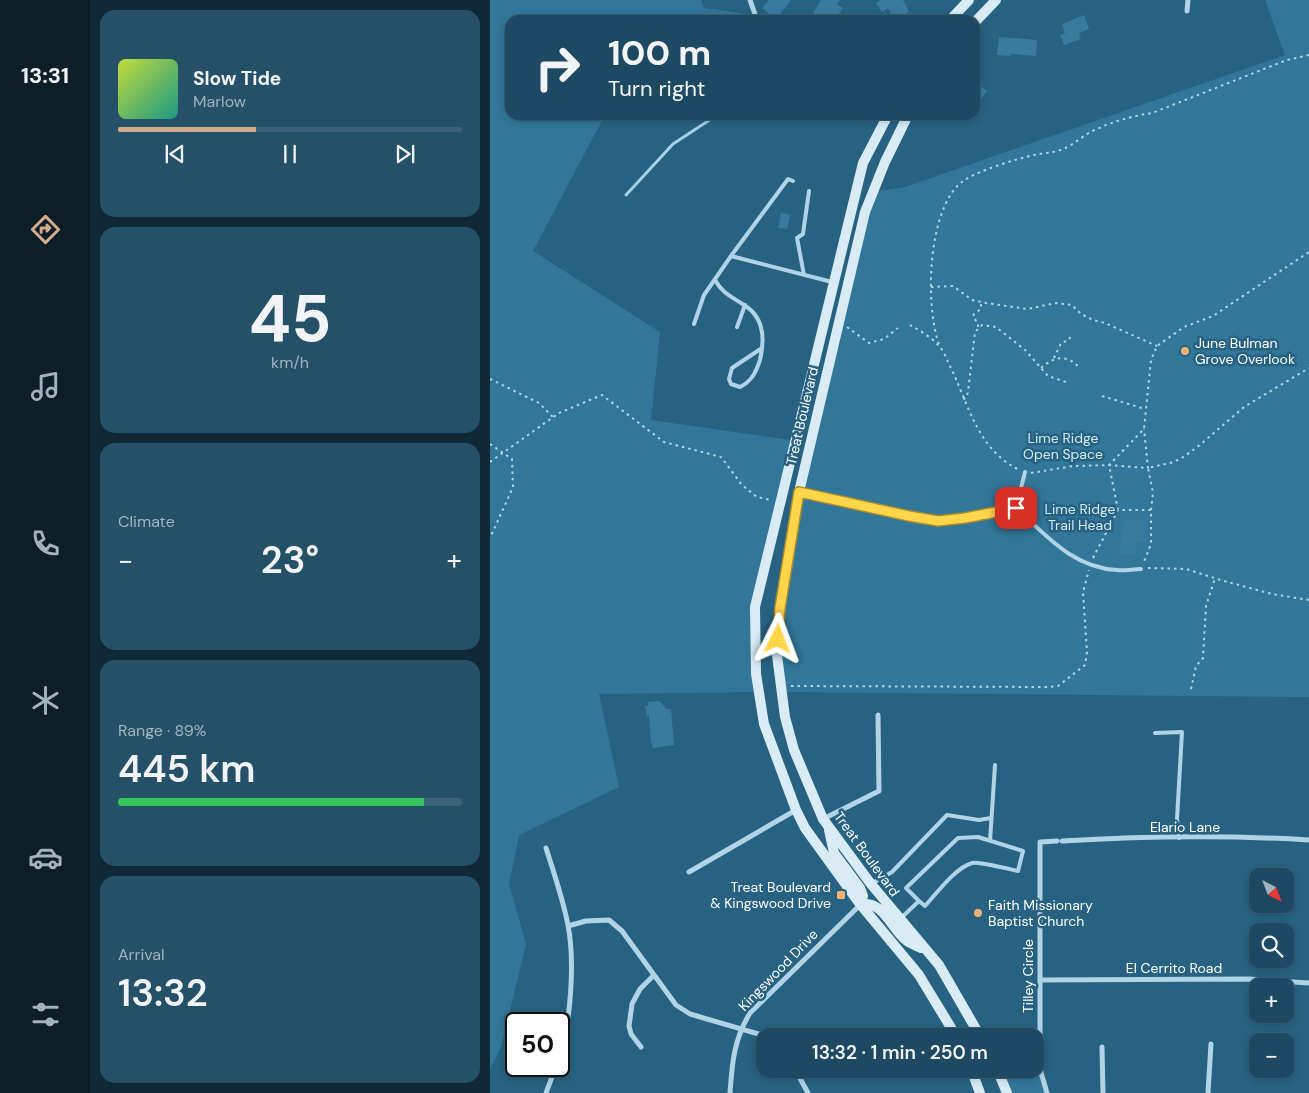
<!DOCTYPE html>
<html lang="en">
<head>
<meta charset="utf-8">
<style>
	:root { --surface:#1d4a62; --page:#255168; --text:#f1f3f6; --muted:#a0b3be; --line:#3b6277; --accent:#d6ab8b }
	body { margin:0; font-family:"DM Sans",sans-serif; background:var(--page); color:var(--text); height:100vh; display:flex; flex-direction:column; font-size:19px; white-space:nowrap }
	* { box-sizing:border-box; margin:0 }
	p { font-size:16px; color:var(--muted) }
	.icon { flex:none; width:28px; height:28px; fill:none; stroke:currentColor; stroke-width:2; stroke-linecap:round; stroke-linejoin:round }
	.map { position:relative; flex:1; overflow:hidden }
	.side { display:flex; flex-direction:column; gap:10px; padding:10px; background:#102936; width:400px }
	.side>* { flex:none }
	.hud { position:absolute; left:15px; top:15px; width:475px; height:105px; border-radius:15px; box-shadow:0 2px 8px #0003,0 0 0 1px var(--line); background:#1d4a62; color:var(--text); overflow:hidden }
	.needle { width:32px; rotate:138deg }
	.tools { position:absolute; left:759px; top:868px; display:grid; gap:10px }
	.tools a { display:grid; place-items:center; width:45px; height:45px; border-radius:10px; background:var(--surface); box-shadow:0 2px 8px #0003,0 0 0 1px var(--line); font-size:25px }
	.speed { position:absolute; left:15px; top:1012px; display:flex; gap:10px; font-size:25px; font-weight:700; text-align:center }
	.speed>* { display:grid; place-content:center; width:65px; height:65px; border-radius:50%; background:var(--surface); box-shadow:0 2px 8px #0003,0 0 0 1px var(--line); line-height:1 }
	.speed .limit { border:2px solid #111; border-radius:8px; background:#fff; color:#111 }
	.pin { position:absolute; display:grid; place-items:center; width:42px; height:42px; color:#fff; margin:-21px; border-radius:10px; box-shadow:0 2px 8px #0006 }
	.me { position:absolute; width:55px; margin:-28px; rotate:3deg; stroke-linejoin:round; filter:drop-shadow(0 0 4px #0008) }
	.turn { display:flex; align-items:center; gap:18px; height:105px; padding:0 20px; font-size:22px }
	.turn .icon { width:65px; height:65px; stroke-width:2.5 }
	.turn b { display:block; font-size:35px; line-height:42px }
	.big { font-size:38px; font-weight:600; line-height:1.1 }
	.side .card { flex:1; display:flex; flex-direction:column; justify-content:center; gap:8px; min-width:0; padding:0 18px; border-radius:15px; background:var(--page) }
	.side .dial { align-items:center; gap:0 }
	.dial b { font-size:65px; line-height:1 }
	.song { display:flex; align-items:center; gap:15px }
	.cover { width:60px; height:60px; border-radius:8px; background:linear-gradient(135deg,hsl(70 70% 55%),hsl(170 70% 35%)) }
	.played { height:5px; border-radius:2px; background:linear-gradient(90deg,var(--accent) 40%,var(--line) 40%) }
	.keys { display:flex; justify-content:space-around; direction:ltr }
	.heat { display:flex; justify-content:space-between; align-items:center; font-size:28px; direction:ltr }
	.charge { height:8px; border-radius:4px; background:linear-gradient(90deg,#34c759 89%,var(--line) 0) }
	.trip { position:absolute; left:266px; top:1028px; width:288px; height:50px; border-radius:15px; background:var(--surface); box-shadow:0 2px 8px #0003,0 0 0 1px var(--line); font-weight:600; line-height:50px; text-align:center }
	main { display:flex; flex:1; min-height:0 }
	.tab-bar { display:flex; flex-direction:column; width:90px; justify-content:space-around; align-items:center; background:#0c1e27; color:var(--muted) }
	.tab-bar .icon { width:35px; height:35px }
	.tab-bar .current { color:var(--accent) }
	.tab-bar b { font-size:22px; color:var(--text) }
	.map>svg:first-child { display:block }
	.green { fill:#327799 }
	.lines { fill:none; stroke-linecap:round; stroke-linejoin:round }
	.stream { stroke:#a4d1e7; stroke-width:3 }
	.building { fill:#387b9e }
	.path { stroke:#b0d4e6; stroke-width:2; stroke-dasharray:2.5 4; stroke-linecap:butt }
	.service { stroke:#b0d4e6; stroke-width:4 }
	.minor { stroke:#b0d4e6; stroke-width:5 }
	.secondary { stroke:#d9ecf6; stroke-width:10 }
	.route-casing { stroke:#a68a30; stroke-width:12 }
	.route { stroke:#ffd54a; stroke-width:9 }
	.poi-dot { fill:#eeb175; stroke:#276282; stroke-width:2 }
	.labels { text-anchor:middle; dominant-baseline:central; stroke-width:5; stroke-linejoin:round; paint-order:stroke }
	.poi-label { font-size:14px; fill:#fff; stroke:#276282; text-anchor:start }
	.street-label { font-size:14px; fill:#fff; stroke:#276282 }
	.park-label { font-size:14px; fill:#d3eaf5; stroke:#276282 }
</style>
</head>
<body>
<main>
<nav class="tab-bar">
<b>13:31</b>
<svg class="icon current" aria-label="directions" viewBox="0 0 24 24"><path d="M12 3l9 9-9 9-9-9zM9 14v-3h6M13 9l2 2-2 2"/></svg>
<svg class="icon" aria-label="music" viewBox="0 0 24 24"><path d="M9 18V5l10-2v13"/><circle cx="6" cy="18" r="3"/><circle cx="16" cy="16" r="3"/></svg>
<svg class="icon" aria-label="phone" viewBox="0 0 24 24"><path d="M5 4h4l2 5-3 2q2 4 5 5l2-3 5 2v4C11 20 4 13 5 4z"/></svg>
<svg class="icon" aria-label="climate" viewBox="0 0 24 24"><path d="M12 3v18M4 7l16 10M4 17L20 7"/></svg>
<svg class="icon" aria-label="car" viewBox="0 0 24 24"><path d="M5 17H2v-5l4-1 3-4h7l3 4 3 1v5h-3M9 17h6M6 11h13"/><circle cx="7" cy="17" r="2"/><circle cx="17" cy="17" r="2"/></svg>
<svg class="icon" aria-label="filters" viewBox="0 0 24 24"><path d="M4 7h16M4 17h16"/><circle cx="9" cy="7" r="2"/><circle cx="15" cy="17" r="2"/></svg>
</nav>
<section class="side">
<div class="card">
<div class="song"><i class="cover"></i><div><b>Slow Tide</b><p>Marlow</p></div></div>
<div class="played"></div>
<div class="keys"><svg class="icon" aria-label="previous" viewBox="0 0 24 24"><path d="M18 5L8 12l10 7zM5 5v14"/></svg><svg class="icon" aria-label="pause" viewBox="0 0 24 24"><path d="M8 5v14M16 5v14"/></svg><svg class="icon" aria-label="next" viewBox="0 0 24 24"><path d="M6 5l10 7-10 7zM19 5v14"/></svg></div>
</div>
<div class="card dial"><b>45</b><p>km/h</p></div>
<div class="card"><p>Climate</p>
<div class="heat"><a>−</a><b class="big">23°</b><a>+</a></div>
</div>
<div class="card"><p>Range · 89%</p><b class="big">445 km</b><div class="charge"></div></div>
<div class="card"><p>Arrival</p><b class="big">13:32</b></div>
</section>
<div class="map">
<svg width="819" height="1093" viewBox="0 0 819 1093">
	<rect width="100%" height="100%" fill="#276282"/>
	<!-- green -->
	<path class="green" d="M0,0H211L214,8L250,13L246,20H20V115H115L43,251L170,332L161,420L306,441L265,607L268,692L109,694L129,787L29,835L19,884L36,944L11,1047L0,1069Z
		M775,0H819V697L292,692L287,655L309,492L383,192L415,187L795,55Z
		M550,1044V1069L557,1093H517L507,1069H545V1046Z"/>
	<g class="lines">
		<!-- stream -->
		<path class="stream" d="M136,195L183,144L218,121L225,115"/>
	</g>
	<!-- building -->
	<path class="building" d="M279,0H301L286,19L272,8Z
		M331,0H350L347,4L353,8L344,20H319Z
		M390,0H413L419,12L404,20L398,8L392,12L386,3Z
		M594,15L599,29L589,33L591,39L574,45L570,35L575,33L572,24Z
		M509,37L547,40L546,56L521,54V56L507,55Z
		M485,82L497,91L485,106Z
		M291,213L300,215L297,229L288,228Z
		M634,519L657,520L656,542L647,541L646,554L630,553L632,527H634Z
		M169,701L177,709H181L184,745L163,748L162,743H161L159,715L157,716L155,706H158V702Z"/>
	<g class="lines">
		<!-- path -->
		<path class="path" d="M441,287L463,286L482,300L496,303L537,309L566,303L582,305L591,314L603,320L615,323L667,346
			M420,325C429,330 441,337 448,345C454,350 457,361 461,368C480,408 487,448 529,470
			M357,327L379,343L394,339L408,328
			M488,327V323L483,317L484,314L491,309V302
			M449,344C435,307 437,207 473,181C487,171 526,159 544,155C553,153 562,153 571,150C584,145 594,134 607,129C624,121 643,116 662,113L797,60L819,55
			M564,358L571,343L579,340L582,333
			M551,368C565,356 576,354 590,368
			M0,379L49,403L63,417
			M612,396L655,409
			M473,399L476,398L478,392L485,332L492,325L506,327L535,350L558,376L576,382
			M0,444L22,459L23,487L0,538
			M0,462L69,413L112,395L174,442L231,457L252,485L267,497L281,500
			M541,473L583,466L619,465L654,429L661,360L667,346L694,327L723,316L819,252
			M628,510L619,465L658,468L654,429
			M661,510L663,493L658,468L684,462L695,456L711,444L754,407L819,368
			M603,558L628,510H661V544L653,564
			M658,568L696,569L734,581L782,594L819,600
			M301,686L558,687L568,686L595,665L597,652L593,592L599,570
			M701,689L706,666L713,658L716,606L725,578"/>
		<!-- service -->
		<path class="service" d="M241,256L298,179L303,181
			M314,275L307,238L313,234L319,191
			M225,280C233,294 241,296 254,305C274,317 275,339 270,360C266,372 262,381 250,387L241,384L239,379L242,368L272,348
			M204,324L214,295L241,256L342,282
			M247,327L255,305
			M311,492L419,516L448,521L475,518L526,508C556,535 583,568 627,570C635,571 643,569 651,569
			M526,508L535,472
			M665,733L692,732L687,819L689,838
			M500,841L505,765
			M383,883L402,872L457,815L489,820L501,818
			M411,918L429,901L435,906C447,893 465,868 482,863C488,861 519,869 528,871L533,851L488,837L468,838L416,888L429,901"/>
		<!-- minor -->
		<path class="minor" d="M260,0L267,20
			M697,11L698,0
			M333,819L389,791L388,715
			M572,841C654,836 737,835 819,840
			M56,848C64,873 73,899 78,925C85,961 81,1023 69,1058
			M199,872L306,810
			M78,926L96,921L119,920L132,931L186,1005L200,1014L275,1036
			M550,980L758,979L819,983
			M550,1044V1069L557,1093
			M545,1046L550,1044V842L567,841
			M151,1047L141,1034L139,1026L142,1004L150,989L164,975
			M612,1047L613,1093
			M305,1069L318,1093
			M483,1073L492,1069
			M56,1093L66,1066
			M240,1093C242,1063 244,1039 260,1013L370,905
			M718,1093L721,1044"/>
		<!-- secondary -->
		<path class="secondary" d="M460,20L479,0
			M485,22L506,0
			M398,115L373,163L265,607L266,674L274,724L306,810L315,828L370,904L429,975L466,1036
			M418,115L395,162L375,212L309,492L290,608L287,655L295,717L304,750L333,819L381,884L449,965L490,1036
			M339,830L344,853L370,888L373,896L370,904
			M370,904C394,900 401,929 417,941C421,944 427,946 431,948
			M481,1069L490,1093
			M507,1069L517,1093"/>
	</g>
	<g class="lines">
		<!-- route casing -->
		<g class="route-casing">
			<path id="route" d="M288,639L290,608L309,492L419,516L448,521L475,518L526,508"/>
		</g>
		<!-- route -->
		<use href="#route" class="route"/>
	</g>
	<!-- markers -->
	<g class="poi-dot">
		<circle cx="695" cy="351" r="5"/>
		<rect x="346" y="890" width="10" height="10" rx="2.5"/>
		<circle cx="488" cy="913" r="5"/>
	</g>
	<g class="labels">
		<!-- poi labels -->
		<g class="poi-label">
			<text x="705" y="343">June Bulman<tspan x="705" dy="16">Grove Overlook</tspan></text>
			<text x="341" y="887" text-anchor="end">Treat Boulevard<tspan x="341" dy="16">&amp; Kingswood Drive</tspan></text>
			<text x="498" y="905">Faith Missionary<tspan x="498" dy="16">Baptist Church</tspan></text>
		</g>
		<!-- street labels -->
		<g class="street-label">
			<text transform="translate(312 416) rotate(-77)">Treat Boulevard</text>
			<text x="695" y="827">Elario Lane</text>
			<text transform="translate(377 854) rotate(54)">Treat Boulevard</text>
			<text x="684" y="968">El Cerrito Road</text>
			<text transform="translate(288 970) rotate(-46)">Kingswood Drive</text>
			<text transform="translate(538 976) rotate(-90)">Tilley Circle</text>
		</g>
		<!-- park labels -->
		<g class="park-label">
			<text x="573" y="438">Lime Ridge<tspan x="573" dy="16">Open Space</tspan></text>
			<text x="590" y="509">Lime Ridge<tspan x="590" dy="16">Trail Head</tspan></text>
		</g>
	</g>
</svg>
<div class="tools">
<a><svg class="needle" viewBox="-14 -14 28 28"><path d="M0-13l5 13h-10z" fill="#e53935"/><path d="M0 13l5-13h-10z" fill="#a0b3be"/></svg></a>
<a><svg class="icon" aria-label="search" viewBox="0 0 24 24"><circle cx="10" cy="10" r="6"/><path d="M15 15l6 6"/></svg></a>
<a>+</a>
<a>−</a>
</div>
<div class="speed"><div class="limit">50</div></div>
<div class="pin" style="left:526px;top:508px;background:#d93025"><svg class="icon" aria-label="arrive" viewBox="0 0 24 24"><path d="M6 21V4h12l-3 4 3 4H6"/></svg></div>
<svg class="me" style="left:288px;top:639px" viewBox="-20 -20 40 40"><path d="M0-17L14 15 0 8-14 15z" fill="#ffd54a" stroke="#fff" stroke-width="4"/></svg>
<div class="trip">13:32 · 1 min · 250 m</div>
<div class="hud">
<div class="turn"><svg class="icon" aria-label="right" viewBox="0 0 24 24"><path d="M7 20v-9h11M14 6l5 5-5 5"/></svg><div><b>100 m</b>Turn right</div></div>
</div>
</div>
</main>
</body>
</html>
